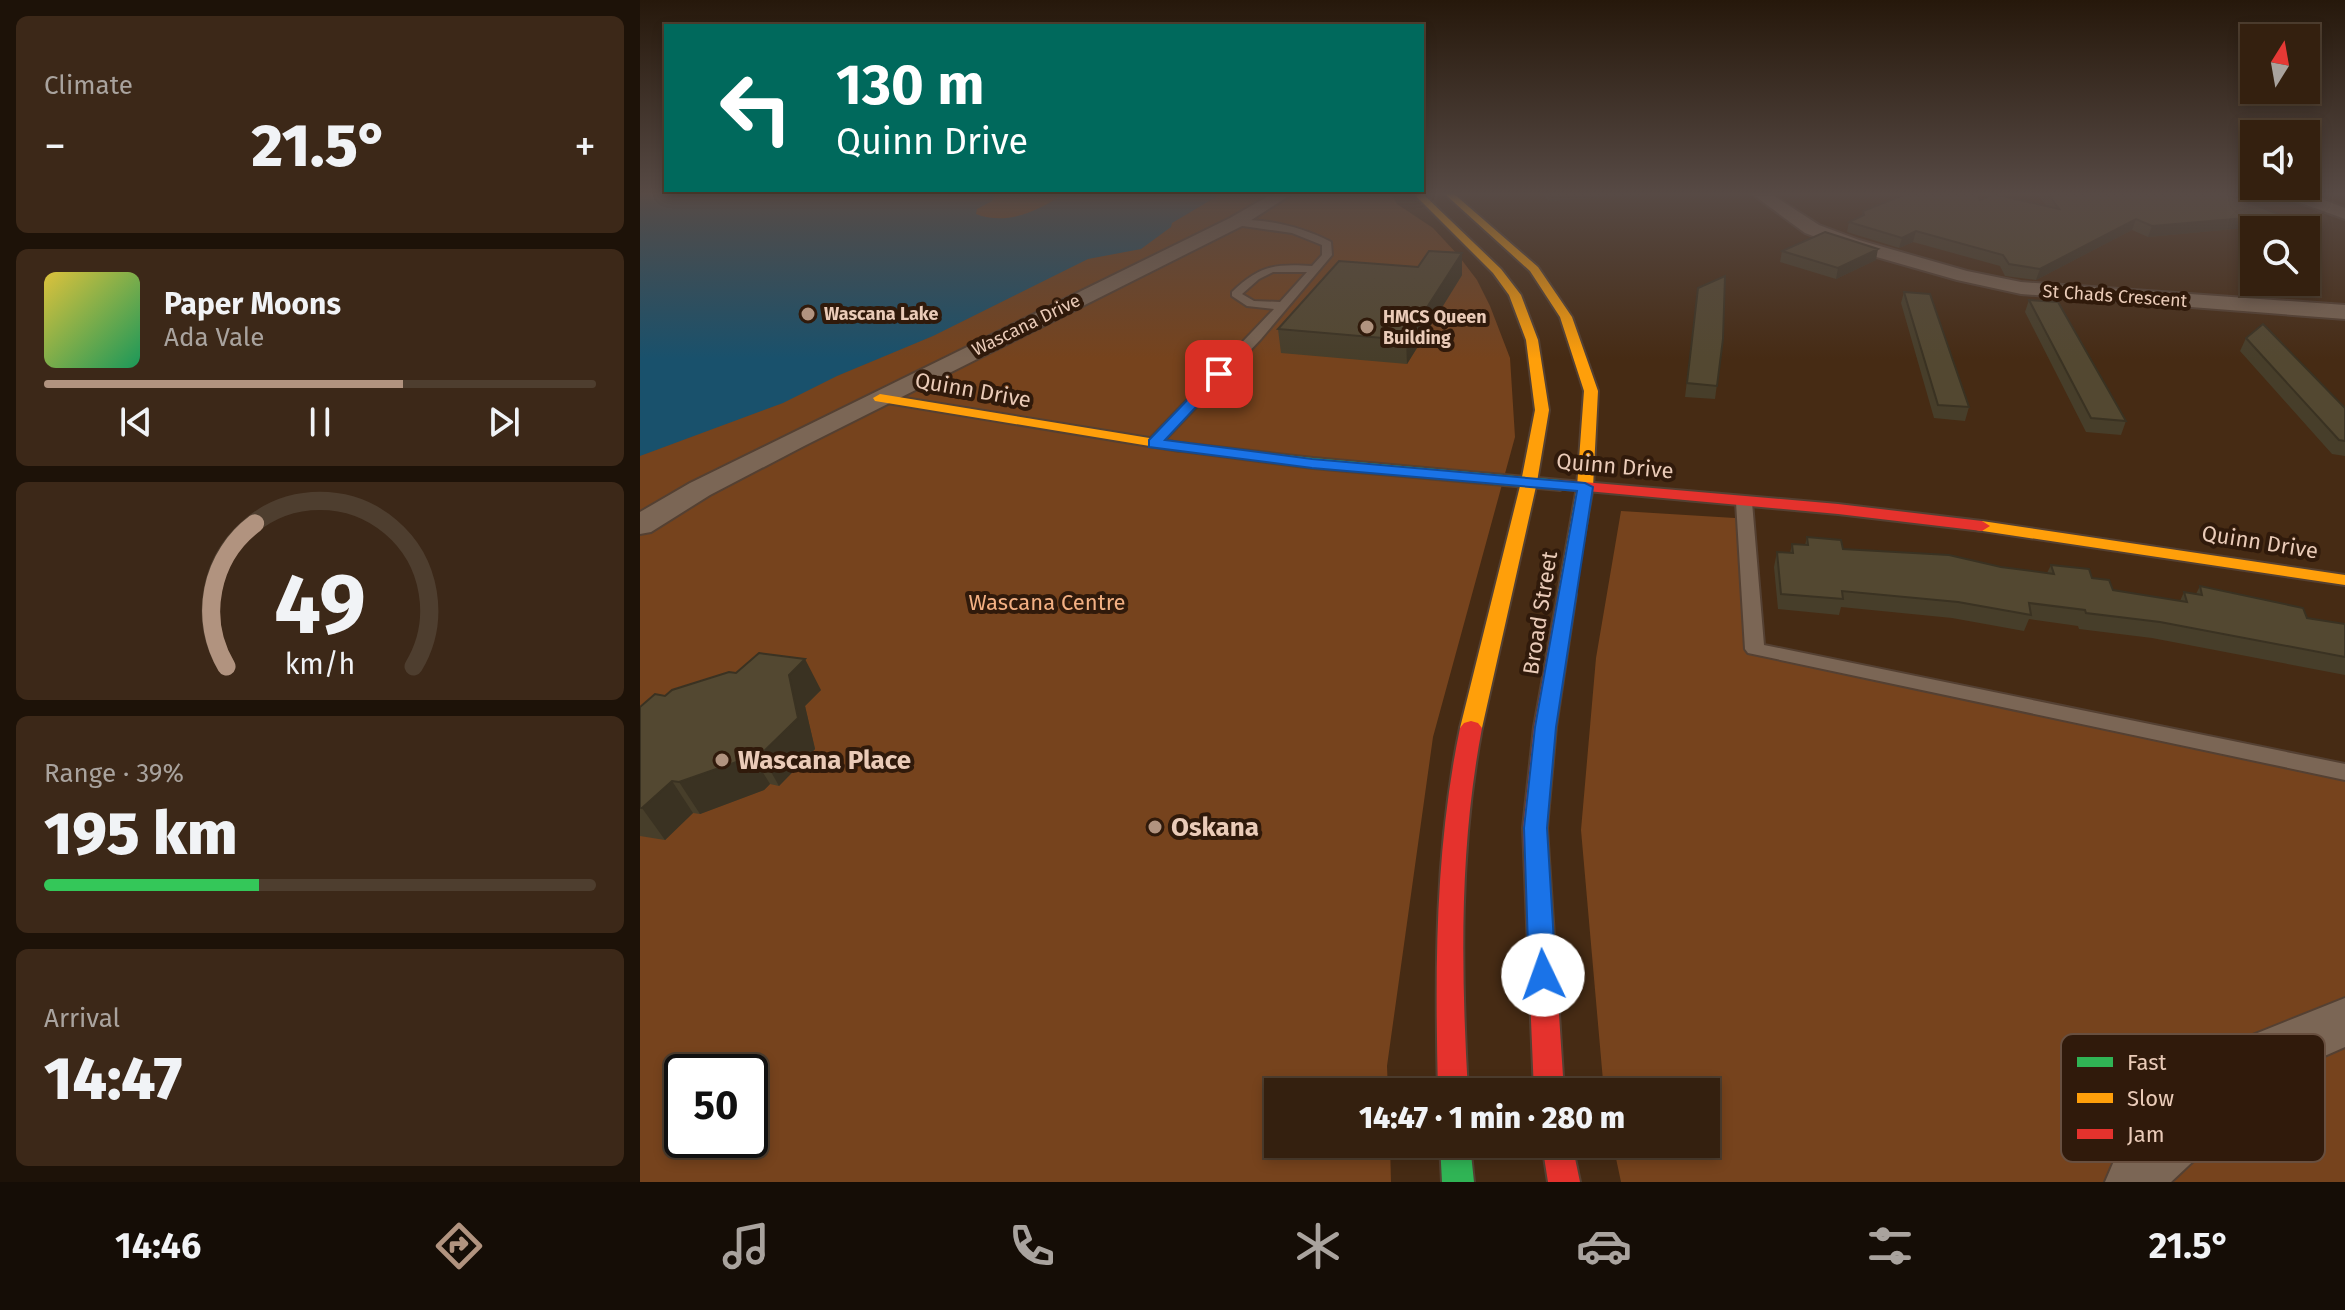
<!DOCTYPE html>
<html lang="en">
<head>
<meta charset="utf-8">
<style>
	:root { --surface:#34200f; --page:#3c2818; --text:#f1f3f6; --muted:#a9a39e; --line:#4e3e2f; --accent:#b1937f }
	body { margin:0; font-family:"Fira Sans",sans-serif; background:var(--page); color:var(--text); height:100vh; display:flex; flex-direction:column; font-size:30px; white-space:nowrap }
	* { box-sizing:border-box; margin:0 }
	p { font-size:26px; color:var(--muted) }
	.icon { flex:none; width:44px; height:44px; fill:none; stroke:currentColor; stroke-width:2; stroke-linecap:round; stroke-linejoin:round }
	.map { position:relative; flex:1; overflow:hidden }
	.panel { display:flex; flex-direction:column; gap:16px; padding:16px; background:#1d1208; width:640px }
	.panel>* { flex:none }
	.hud { position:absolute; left:24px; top:24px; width:760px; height:168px; border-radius:0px; box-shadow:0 4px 12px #0003,0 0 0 2px var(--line); background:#00695c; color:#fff; overflow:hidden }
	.needle { width:52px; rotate:11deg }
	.buttons { position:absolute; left:1600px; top:24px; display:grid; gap:16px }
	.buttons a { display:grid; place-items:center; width:80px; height:80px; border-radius:0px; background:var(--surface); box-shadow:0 4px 12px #0003,0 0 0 2px var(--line); font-size:40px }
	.speed { position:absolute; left:24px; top:1054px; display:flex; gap:16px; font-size:40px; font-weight:700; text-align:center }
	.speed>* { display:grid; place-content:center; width:104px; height:104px; border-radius:50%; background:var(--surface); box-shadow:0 4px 12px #0003,0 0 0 2px var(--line); line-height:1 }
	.speed .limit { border:4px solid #111; border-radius:12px; background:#fff; color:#111 }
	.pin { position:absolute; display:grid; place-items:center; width:68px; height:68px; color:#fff; margin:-34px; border-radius:16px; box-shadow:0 4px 12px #0006 }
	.me { position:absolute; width:88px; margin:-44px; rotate:357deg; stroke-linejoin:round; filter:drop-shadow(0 0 6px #0008) }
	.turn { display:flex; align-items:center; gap:28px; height:168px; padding:0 40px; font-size:36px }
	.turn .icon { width:104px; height:104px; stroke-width:2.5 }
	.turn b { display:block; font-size:56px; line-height:68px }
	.big { font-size:60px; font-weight:800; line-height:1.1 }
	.panel .card { flex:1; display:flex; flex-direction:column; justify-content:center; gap:12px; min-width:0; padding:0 28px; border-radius:12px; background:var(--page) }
	.panel .dial { align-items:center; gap:0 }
	.dial svg { height:208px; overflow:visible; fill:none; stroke:var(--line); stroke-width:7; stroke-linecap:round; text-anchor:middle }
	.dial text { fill:var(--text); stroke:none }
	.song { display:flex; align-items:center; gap:24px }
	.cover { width:96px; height:96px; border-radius:12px; background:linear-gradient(135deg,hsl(50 70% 55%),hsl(150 70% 35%)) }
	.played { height:8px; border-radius:4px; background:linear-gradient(90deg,var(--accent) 65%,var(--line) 65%) }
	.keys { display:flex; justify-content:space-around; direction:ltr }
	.heat { display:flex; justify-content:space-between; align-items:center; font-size:44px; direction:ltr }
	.charge { height:12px; border-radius:6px; background:linear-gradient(90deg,#34c759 39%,var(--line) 0) }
	.trip { position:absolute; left:624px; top:1078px; width:456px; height:80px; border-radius:0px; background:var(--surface); box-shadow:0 4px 12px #0003,0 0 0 2px var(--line); font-weight:800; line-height:80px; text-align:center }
	.menu { display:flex; height:128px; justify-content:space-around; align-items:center; background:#150d06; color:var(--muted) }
	.menu .icon { width:56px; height:56px }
	.menu .active { color:var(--accent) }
	.menu b { font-size:36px; color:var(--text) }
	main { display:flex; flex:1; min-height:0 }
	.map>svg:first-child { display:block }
	.green { fill:#76431d; fill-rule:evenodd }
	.water { fill:#19516c }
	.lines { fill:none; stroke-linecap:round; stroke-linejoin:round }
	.lane-casing { stroke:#544032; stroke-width:4 }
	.street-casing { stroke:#544032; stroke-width:4 }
	.fast-casing { stroke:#544032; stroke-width:4 }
	.slow-casing { stroke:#544032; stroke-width:4 }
	.jam-casing { stroke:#544032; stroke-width:4 }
	.lane { fill:#7b6655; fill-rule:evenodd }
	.street { fill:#7b6655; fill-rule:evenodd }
	.fast { fill:#30b455; fill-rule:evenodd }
	.slow { fill:#ff9f0a; fill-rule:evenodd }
	.jam { fill:#e5322d; fill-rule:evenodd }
	.wall { fill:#473e2a }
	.shaded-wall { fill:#3a3222 }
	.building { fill:#534831; stroke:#3a3222; stroke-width:2 }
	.route { fill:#1a73e8; stroke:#114b97; stroke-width:2 }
	.poi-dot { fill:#b1937f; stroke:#301a0b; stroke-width:3 }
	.labels { text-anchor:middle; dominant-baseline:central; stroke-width:8; stroke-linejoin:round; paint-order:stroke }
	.far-street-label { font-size:18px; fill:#eacbb8; stroke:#301a0b }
	.far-poi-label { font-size:18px; font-weight:bold; fill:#eacbb8; stroke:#301a0b; text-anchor:start }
	.street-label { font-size:22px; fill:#eacbb8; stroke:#301a0b }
	.park-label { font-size:22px; fill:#f3b083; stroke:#301a0b }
	.near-poi-label { font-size:26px; font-weight:bold; fill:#eacbb8; stroke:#301a0b; text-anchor:start }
	.key { fill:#301a0b; stroke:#684f3f; stroke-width:2 }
	.key-label { font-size:22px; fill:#eacbb8 }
</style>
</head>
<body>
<main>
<section class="panel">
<div class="card"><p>Climate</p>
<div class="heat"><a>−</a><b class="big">21.5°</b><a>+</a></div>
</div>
<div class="card">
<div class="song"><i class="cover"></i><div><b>Paper Moons</b><p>Ada Vale</p></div></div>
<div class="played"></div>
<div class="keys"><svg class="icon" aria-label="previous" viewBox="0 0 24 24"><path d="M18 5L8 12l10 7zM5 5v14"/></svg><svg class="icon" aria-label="pause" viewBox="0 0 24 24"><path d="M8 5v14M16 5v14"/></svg><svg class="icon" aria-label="next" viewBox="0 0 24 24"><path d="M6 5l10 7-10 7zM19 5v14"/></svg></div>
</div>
<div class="card dial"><svg viewBox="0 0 100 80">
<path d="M14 69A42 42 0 1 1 86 69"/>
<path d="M14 69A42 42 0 0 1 25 14" stroke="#b1937f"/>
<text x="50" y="56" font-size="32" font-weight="700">49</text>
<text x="50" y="72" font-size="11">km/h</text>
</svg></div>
<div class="card"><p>Range · 39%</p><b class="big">195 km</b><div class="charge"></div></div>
<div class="card"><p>Arrival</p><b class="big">14:47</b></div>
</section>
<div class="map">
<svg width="1705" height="1182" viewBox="0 0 1705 1182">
	<rect width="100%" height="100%" fill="#462b14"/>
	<!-- green -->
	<path class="green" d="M0,194H751L757,204L793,228L818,255L837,280L850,306L870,358L875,437L793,737L747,1066L748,1092H638V1144H750L751,1182H0ZM42,1072H110V1140H42Z
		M981,511L1111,519L1115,649L1705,772V1182H981L973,1144H1066V1092H964L941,830L956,658Z"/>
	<!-- water -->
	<path class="water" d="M0,194H355L352,201L337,209L336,214C366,226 399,211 423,194H581L532,223L531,227L501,249L448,259L293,336L197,376L143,403L0,456Z"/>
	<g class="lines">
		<!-- lane casing -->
		<g class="lane-casing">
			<path id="lane" d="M593,220C624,218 663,227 691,242L692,255L621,339L519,446H509V440L634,309L607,306L592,296V292C620,265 635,264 672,266L682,255V245L652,233L596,225L593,224ZM633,272H667L640,302L614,301L602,294L619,279Z
				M1104,497L1112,502L1124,645L1705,764V780L1108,653L1105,649L1096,502Z"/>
		</g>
		<!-- street casing -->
		<g class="street-casing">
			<path id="street" d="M632,194H652L602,226L164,446L70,495L11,532L0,534V512L50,483L590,218Z
				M1112,194H1131L1179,225L1219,240L1327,271L1381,282L1705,305V319L1381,294L1317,280L1205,248L1165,233Z
				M1645,194H1668L1705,208V219L1647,198Z
				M1705,998V1047L1648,1072L1531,1182H1465L1474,1161L1495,1132L1610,1036Z"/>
		</g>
		<!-- fast casing -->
		<g class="fast-casing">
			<path id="fast" d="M540,443L673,458L920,480L928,485L920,490L673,468L535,450L533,447Z
				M800,1144H830L834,1182H802Z"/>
		</g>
		<!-- slow casing -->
		<g class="slow-casing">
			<path id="slow" d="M774,194H783L861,269L881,295L898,340L909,410L897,482L842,728L838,733H824L820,728L881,482L895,410L886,340L869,295L853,273Z
				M805,194H814L898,267L932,317L958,391L953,487L933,598L927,599L918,594L937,487L944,391L920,317L890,271Z
				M240,394L540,443L547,447L540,451L235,401L233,398Z
				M1342,521L1705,575V585L1336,530L1334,526Z"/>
		</g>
		<!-- jam casing -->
		<g class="jam-casing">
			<path id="jam" d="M920,480L1198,504L1342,521L1350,526L1342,531L1198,514L914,488L912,485Z
				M927,589L936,594L916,727L907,828L924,1092H894L883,828L894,727L918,594Z
				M831,721L838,723L842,728C819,849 821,969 828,1092H798C795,969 795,849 820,728L824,723Z
				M902,1144H932L940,1182H908Z"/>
		</g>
		<!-- lane -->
		<use href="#lane" class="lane"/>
		<!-- street -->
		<use href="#street" class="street"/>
		<!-- fast -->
		<use href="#fast" class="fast"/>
		<!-- slow -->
		<use href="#slow" class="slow"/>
		<!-- jam -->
		<use href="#jam" class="jam"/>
	</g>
	<!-- wall -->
	<path class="wall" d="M901,194H1008L909,201Z
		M1397,194H1586L1637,225L1508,237L1492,230L1396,280L1365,276L1360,266L1273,242L1259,248L1207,232L1209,222L1222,216L1223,211L1340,200L1406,206Z
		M1142,251L1236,260L1196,279L1140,262Z
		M778,267L822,275L767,364L641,353L638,329Z
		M1058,288L1083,339L1075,399L1045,397Z
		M1264,292L1329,407L1325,421L1294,418L1261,303Z
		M1389,300L1486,421L1481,435L1446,432L1385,312Z
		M1606,338L1705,408V456L1692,454L1600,351Z
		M1167,537L1203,549L1407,573L1411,565L1452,578L1473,590L1540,601L1544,592L1556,594L1560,586L1667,618L1705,624V675L1512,638L1439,629L1438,626L1389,619L1384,631L1312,618L1201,607L1199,615L1138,609L1134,567L1137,552L1150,553L1152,544L1165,545Z
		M181,690L165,706L175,749L139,786L130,784L124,790L60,814L53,813L25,840L0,836V707Z"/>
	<!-- shaded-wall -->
	<path class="shaded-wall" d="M909,194H1008L909,201Z
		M1641,215L1637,225L1508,237L1512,226Z
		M1496,219L1492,230L1396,280L1400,269Z
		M1276,231L1273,242L1259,248L1262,238Z
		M1238,249L1236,260L1196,279L1198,268Z
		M822,253V275L767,364L766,340Z
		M165,659L181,690L165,706L175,749L139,786L121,754L149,675Z
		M111,753L130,784L124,790L60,814L39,782Z
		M32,781L53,813L25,840L2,808Z"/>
	<!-- building -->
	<path class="building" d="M1266,194H1337L1340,200L1354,194L1419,209L1408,194H1586L1641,215L1512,226L1496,219L1400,269L1369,264L1363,255L1276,231L1262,238L1209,222L1224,215L1223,211Z
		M1185,232L1238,249L1198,268L1142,251Z
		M789,251L822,253L766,340L638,329L699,261L778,267Z
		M1085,276L1083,339L1077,386L1047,383L1058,288Z
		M1264,292L1290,294L1329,407L1298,405Z
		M1389,300L1418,302L1486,421L1451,418Z
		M1623,324L1705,408V441L1699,440L1606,338Z
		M1167,537L1201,540L1203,549L1309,555L1361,567L1414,574L1411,565L1449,569L1452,578L1469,580L1473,590L1547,602L1544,592L1562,595L1560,586L1663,608L1667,618L1705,624V657L1520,622L1446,613L1445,610L1389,603L1391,615L1318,602L1202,591L1203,599L1141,594L1137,552L1153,553L1152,544L1168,545Z
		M119,653L165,659L149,675L158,718L121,754L111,753L105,759L39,782L32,781L2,808H0V707L15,694L25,696L32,690L89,672L96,673Z"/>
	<!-- sky -->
	<linearGradient id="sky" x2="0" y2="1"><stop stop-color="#26180b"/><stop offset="0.54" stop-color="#574a45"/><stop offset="1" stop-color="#574a45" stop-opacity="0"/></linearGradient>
	<rect width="1705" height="359" fill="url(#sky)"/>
	<!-- route -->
	<path class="route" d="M579,370L586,374L584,377L525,440L672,459L945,483L953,487L916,727L907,828L916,975L912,983L903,987L893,983L889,975L884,828L895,727L937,491L672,468L509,447V440L575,371Z"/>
	<!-- markers -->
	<g class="poi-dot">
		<circle cx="168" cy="314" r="8"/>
		<circle cx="727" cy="327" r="8"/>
		<circle cx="82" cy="760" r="8"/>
		<circle cx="515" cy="827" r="8"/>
	</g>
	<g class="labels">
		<!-- far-street labels -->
		<g class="far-street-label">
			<text transform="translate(1475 296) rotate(4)">St Chads Crescent</text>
			<text transform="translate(386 325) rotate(-26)">Wascana Drive</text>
		</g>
		<!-- far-poi labels -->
		<g class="far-poi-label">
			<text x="184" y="314">Wascana Lake</text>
			<text x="743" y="317">HMCS Queen<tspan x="743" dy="21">Building</tspan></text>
		</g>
		<!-- street labels -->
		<g class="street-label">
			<text transform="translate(333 390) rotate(10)">Quinn Drive</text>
			<text transform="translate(975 466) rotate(5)">Quinn Drive</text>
			<text transform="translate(1620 542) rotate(9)">Quinn Drive</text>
			<text transform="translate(900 613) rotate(-81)">Broad Street</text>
		</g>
		<!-- park labels -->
		<g class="park-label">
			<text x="407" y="602">Wascana Centre</text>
		</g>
		<!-- near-poi labels -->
		<g class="near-poi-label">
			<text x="98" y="760">Wascana Place</text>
			<text x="531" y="827">Oskana</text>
		</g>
	</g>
	<!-- legend -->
	<rect x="1421" y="1034" width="264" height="128" rx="12" class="key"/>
	<rect x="1437" y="1057" width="36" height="10" fill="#30b455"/>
	<rect x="1437" y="1093" width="36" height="10" fill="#ff9f0a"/>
	<rect x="1437" y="1129" width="36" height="10" fill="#e5322d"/>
	<g class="key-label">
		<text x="1487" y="1070">Fast</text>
		<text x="1487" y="1106">Slow</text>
		<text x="1487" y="1142">Jam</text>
	</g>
</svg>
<div class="buttons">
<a><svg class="needle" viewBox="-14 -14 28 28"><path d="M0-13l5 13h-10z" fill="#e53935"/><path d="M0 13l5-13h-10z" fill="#a9a39e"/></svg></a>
<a><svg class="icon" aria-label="sound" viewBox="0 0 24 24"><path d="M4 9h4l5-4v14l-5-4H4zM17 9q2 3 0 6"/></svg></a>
<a><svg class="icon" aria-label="search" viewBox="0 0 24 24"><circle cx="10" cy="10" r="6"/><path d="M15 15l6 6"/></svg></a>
</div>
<div class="speed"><div class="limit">50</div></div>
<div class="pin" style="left:579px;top:374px;background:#d93025"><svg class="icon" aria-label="arrive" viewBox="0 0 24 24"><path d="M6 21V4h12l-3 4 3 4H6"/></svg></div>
<svg class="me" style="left:903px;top:975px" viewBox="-20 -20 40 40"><circle r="19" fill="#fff"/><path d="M0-13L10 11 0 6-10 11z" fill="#1a73e8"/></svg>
<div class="trip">14:47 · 1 min · 280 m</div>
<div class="hud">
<div class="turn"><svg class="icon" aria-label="left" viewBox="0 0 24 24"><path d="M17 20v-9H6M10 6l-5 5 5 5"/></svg><div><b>130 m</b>Quinn Drive</div></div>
</div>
</div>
</main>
<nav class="menu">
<b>14:46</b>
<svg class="icon active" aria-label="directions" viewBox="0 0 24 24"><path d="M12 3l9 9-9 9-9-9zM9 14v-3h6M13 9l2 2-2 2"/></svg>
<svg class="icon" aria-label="music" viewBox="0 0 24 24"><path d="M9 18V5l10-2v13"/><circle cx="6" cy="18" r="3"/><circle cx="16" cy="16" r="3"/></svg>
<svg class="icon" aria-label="phone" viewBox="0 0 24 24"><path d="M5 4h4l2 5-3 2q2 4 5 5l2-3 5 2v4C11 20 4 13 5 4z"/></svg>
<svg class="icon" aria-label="climate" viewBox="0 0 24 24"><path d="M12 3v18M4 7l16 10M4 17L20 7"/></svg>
<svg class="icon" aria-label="car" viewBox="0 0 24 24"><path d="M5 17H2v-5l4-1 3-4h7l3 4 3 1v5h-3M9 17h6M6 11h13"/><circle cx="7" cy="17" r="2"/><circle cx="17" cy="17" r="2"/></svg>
<svg class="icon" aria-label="filters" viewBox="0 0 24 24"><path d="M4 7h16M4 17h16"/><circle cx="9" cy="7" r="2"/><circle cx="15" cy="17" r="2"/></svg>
<b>21.5°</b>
</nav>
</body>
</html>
